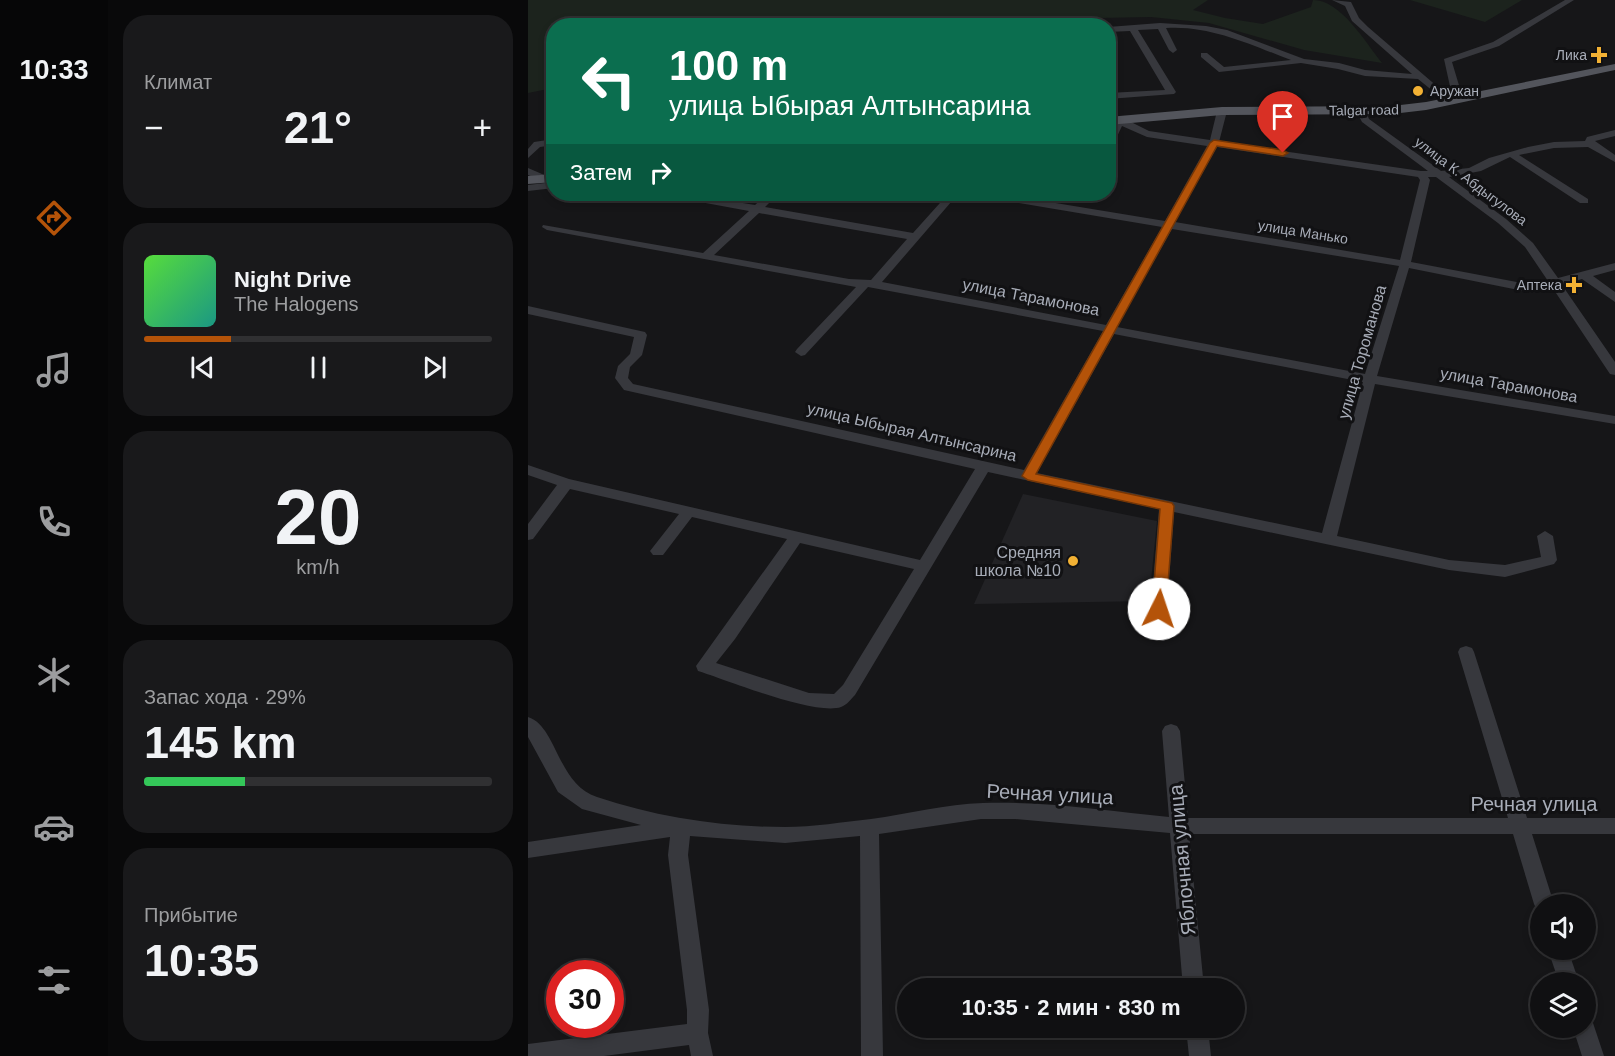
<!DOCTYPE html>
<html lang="ru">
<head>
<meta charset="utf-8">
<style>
	:root { --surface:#101012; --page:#19191b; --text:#f1f3f6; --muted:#9c9d9f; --line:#303032; --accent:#b45309 }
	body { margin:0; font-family:Helvetica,sans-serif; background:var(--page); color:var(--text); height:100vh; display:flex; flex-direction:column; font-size:22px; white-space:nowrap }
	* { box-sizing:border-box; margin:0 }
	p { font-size:20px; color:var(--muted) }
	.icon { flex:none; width:33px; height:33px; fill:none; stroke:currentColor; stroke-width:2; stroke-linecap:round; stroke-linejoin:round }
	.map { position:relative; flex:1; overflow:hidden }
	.side { display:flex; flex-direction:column; gap:15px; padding:15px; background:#09090a; width:420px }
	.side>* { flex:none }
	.top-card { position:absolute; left:18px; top:18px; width:570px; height:183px; border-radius:24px; box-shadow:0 3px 9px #0003,0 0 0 2px var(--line); background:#0b6e4f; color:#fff; overflow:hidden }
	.controls { position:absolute; left:1002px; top:894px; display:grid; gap:12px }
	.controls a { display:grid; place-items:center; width:66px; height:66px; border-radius:50%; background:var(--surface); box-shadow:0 3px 9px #0003,0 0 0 2px var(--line); font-size:30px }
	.speed { position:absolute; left:18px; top:960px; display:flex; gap:12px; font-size:30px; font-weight:700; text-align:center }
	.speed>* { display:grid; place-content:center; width:78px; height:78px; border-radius:50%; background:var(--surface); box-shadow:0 3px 9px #0003,0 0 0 2px var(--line); line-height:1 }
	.speed .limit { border:9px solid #d22; background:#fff; color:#111 }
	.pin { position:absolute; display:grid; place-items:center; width:51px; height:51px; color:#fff; margin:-62px -26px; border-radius:50% 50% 50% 0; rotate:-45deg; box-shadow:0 0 6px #0007 }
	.pin .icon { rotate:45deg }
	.me { position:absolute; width:66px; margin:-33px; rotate:4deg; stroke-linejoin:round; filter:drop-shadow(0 0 4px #0008) }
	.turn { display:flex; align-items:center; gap:21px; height:126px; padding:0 24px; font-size:27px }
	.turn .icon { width:78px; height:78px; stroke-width:2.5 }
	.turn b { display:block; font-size:42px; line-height:51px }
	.then { display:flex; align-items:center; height:57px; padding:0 24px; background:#0003; gap:12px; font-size:22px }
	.big { font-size:45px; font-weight:700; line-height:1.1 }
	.side .card { flex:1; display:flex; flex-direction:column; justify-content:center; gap:9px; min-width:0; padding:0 21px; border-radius:24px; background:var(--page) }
	.side .dial { align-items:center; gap:0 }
	.dial b { font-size:78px; line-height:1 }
	.song { display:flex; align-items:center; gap:18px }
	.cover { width:72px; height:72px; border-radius:9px; background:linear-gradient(135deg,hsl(110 70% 55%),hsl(170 70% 35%)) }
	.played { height:6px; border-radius:3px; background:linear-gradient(90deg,var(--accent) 25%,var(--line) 25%) }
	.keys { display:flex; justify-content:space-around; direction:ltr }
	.heat { display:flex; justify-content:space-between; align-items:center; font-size:33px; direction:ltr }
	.charge { height:9px; border-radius:4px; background:linear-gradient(90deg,#34c759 29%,var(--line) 0) }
	.trip { position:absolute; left:369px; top:978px; width:348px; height:60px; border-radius:30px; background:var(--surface); box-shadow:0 3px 9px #0003,0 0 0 2px var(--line); font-weight:700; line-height:60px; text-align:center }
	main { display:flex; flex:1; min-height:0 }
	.tab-bar { display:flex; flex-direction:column; width:108px; justify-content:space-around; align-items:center; background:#060607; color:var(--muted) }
	.tab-bar .icon { width:42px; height:42px }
	.tab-bar .on { color:var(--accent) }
	.tab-bar b { font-size:27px; color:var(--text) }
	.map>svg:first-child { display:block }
	.built { fill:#222225 }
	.green { fill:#1c231d }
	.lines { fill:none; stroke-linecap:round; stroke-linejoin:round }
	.minor { fill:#37383d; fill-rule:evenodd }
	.major { fill:#53555c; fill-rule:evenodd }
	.route { fill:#b45309; stroke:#753606; stroke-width:1.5 }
	.poi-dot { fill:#f2b134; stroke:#111113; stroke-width:2 }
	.labels { text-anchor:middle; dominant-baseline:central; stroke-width:6; stroke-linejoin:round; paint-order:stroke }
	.far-poi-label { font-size:14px; fill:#a8adb8; stroke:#111113; text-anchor:end }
	.far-street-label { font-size:14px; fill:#a8adb8; stroke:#111113 }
	.street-label { font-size:16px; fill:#a8adb8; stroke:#111113 }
	.poi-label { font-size:16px; fill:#a8adb8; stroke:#111113; text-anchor:end }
	.near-street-label { font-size:20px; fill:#a8adb8; stroke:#111113 }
</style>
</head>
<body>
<main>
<nav class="tab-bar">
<b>10:33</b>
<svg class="icon on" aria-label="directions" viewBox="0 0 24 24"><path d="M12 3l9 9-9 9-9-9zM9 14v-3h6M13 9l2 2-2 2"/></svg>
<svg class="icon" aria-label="music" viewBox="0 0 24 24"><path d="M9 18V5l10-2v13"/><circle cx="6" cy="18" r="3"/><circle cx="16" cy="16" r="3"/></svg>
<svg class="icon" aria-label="phone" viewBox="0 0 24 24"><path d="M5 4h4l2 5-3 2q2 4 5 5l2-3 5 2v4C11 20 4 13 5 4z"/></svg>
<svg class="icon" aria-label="climate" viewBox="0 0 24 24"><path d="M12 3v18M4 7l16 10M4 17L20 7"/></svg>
<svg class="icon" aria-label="car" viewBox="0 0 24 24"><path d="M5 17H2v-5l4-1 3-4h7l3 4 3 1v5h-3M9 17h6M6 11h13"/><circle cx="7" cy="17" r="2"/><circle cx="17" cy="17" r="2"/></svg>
<svg class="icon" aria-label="filters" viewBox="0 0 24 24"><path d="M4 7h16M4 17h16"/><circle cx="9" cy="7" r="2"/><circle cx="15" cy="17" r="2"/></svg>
</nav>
<section class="side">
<div class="card"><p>Климат</p>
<div class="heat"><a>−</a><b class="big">21°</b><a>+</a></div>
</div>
<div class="card">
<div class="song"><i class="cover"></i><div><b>Night Drive</b><p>The Halogens</p></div></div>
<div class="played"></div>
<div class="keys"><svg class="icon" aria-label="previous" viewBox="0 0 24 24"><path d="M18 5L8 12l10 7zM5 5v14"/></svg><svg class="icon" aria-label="pause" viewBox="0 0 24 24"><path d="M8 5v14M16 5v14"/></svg><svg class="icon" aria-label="next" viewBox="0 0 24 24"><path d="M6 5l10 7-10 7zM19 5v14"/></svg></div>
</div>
<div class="card dial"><b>20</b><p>km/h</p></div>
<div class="card"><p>Запас хода · 29%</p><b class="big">145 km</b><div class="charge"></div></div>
<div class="card"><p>Прибытие</p><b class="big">10:35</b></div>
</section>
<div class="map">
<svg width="1087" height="1056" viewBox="0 0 1087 1056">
	<rect width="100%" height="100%" fill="#161618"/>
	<!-- built -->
	<path class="built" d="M495,494L629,521L621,601L446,604Z"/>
	<!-- green -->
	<path class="green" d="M0,0H680L665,10L697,18L735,24L783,7L785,0C813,0 837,42 854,63L776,50L681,23L623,17L570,18L491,26H26L25,88L0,93Z
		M882,0H994L957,22Z"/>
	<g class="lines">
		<!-- minor -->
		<path class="minor" d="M804,0L823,2L831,18L840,27L918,94L923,91L916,59L965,42L1037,0H1046L971,46L924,62L933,92L923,98L926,101L921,104L890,79L837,76L810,69L773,63L691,72L673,57V53H679L696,67L763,60C723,45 682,25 638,28L649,50L645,53L641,50L630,29L610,30L648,92L646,94L580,99V93L637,90L602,31L580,32V27L632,23L678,26L699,30L776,59L811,63L837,70L884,74L824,21L817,6Z
			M535,24L544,26H531Z
			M694,108L699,111L691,142L893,171H900L834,122L829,112L831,110H837L841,119L913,171L941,168L961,158L1000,147L1026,142L1057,141L1059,137L1087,130V136L1067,141L1087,155V162L1060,147L1026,148L991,155L1060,199V203H1052L982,157L953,171L921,177L978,219L1005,243L1030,278L1087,263V270L1065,276L1087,292V302L1054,279L1034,285L1087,362V375L1082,374L1024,287L1005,293L881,268L849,376L1087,416V424L847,384L809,536L921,560L977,565L1013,557L1009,536L1017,531L1025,536L1029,560L1026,564L977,577L921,570L646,512L639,609L637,613H625L623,609L631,509L460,472L327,695C323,699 319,705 313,707C287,716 199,680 170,671L168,666L259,539L164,517L135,555H125L122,551L151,514L42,489L5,539L0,540V524L29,485L0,475V465L41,479L392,560L447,469L96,390L87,378L90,366L102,354L106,337L0,314V306L117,332L119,335L114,355L102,367L100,378L105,384L496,470L575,331L340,287L277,355L273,356L267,352L269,349L328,287L19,230L14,227L15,225L175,253L221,211L145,197L140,194H160L227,205L239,194H250L237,207L385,233L420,194H430L354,282L578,325L634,227L456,197L451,194H472L637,221L679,146L619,137L594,126L585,145L580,148V134L587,120L595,118L621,131L682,140L689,111ZM689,147L890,177L892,180L872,260L647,222ZM900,177H908L970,223L997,247L1020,281L1005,285L883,262L902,180ZM231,213L379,239L343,280L321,279L186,255ZM644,229L871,266L837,374L589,327ZM586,334L835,382L794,533L509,473ZM272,543L386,569L315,685L306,694L281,693L188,663L207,639Z
			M26,139V145L12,147L0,158V149L6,142Z
			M0,168L21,177L22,179L17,182L0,175Z
			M26,182V188L0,191V185Z
			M938,646L944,648L946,652L999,818H1087V834H1004L1026,904H1012V912L1009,910L1006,904L985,834H661L676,988H655L642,833L487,819H453L351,834L355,1056H333L332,836L257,843L162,836L160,855L181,1010L180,1033L185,1056H163L161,1045L76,1056H0V1044L159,1024V1010L140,855L142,837L0,858V842L113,825L54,809L30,792L0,737V717C29,726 29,784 69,797C128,817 194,827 257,827C285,827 315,822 343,819C380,814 418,804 455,803C517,801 580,811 641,817L634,731L637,726L643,724L649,726L652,731L660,818H980L930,652L932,648Z
			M1020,950H1040L1051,982H1031Z
			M1058,1018L1064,1020L1076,1056H1054L1045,1028H1058Z
			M658,1028H680L683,1056H661Z"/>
		<!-- major -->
		<path class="major" d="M1087,64V70L898,110L864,114L694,115L580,125V117L694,107L864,106L898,102Z
			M26,174V182L0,184V176Z"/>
	</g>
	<!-- route -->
	<path class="route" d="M686,140L755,150L760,153L755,156L689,146L508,474L644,503L646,506L638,609L631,614L624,609L632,509L500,480L494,476L682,143Z"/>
	<!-- markers -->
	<g class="poi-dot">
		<path d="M1068 46h6v6h6v6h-6v6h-6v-6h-6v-6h6z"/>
		<circle cx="890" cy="91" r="6"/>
		<path d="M1043 276h6v6h6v6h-6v6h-6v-6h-6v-6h6z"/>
		<circle cx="545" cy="561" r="6"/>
	</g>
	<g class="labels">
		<!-- far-poi labels -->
		<g class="far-poi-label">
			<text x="1059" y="55">Лика</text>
			<text x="902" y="91" text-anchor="start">Аружан</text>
			<text x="1034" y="285">Аптека</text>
		</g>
		<!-- far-street labels -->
		<g class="far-street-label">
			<text transform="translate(836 110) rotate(-1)">Talgar road</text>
			<text transform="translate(943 181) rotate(37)">улица К. Абдыгулова</text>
			<text transform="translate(775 232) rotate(9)">улица Манько</text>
		</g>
		<!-- street labels -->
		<g class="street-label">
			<text transform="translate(503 297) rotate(11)">улица Тарамонова</text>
			<text transform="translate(834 352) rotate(-74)">улица Тороманова</text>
			<text transform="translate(981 385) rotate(10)">улица Тарамонова</text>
			<text transform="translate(384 432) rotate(13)">улица Ыбырая Алтынсарина</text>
		</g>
		<!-- poi labels -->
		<g class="poi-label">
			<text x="533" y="552">Средняя<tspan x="533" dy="18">школа №10</tspan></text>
		</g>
		<!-- near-street labels -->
		<g class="near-street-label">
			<text transform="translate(522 794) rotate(3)">Речная улица</text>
			<text x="1006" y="804">Речная улица</text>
			<text transform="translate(654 860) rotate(-95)">Яблочная улица</text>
		</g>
	</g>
</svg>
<div class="controls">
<a><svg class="icon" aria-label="sound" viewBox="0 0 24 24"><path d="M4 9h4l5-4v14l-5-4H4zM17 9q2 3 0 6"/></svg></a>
<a><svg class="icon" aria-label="layers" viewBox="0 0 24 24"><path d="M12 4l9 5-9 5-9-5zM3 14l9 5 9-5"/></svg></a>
</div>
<div class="speed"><div class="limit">30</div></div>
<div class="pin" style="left:755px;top:153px;background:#d93025"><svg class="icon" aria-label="arrive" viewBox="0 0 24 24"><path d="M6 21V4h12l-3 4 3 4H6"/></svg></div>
<svg class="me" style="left:631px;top:609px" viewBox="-20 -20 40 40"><circle r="19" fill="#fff"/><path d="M0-13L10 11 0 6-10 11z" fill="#b45309"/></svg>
<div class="trip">10:35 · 2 мин · 830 m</div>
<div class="top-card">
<div class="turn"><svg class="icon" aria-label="left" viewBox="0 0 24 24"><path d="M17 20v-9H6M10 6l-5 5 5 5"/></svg><div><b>100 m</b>улица Ыбырая Алтынсарина</div></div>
<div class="then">Затем<svg class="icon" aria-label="right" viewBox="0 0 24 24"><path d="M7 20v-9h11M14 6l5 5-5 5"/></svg></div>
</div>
</div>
</main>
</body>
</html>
